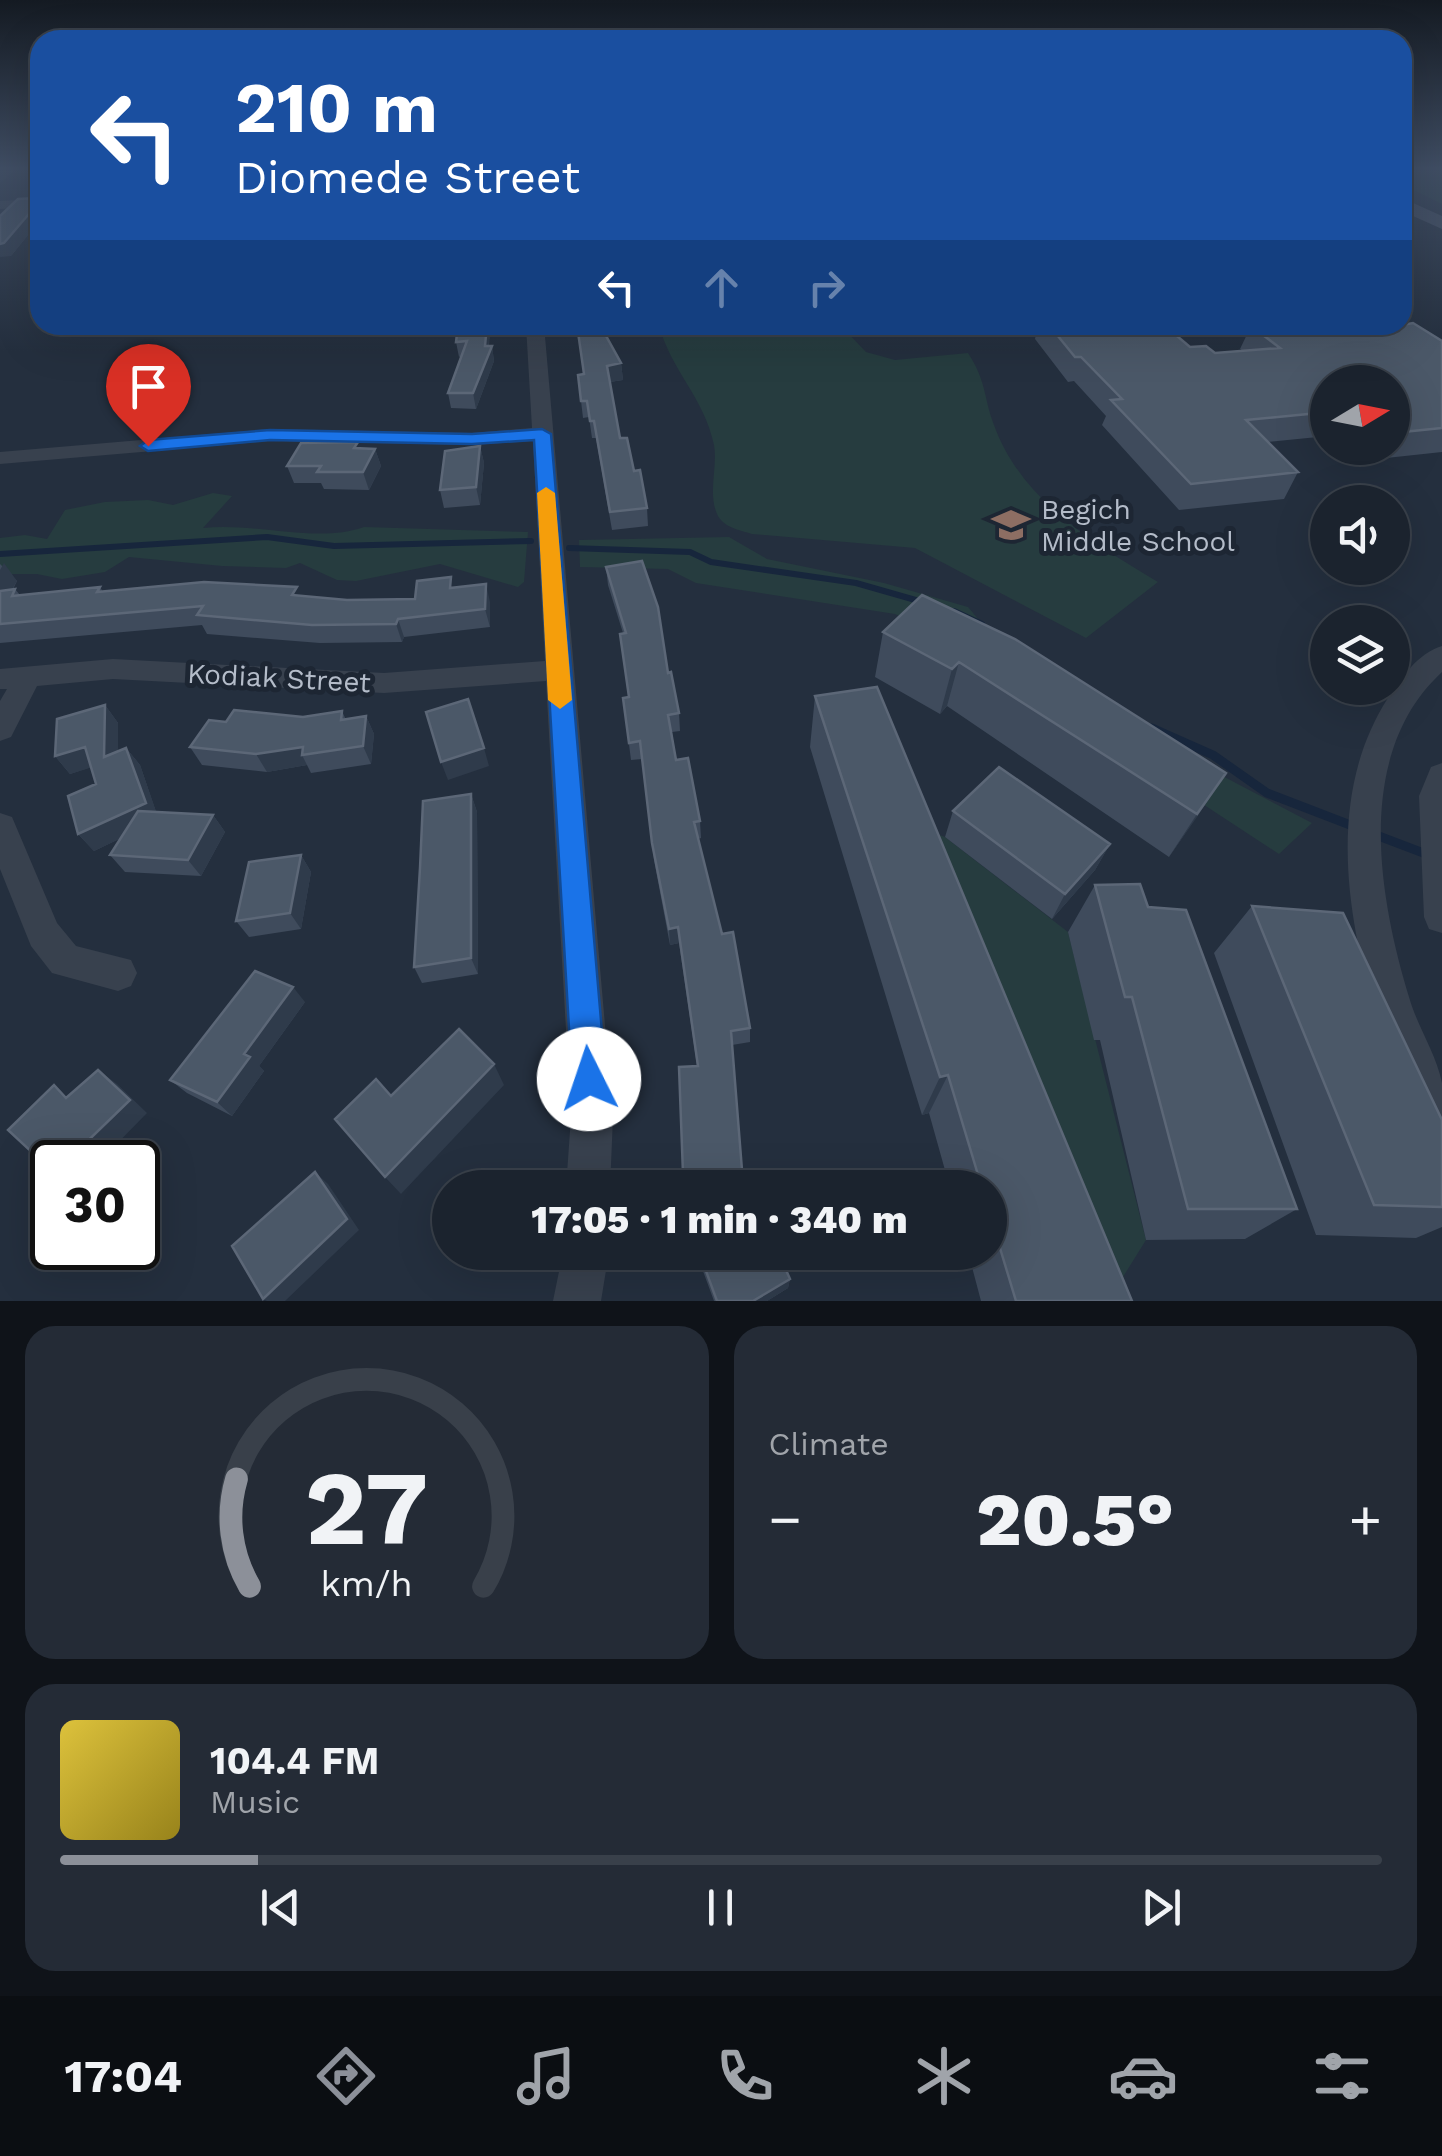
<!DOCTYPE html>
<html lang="en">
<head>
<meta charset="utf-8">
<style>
	:root { --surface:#1b232e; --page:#242b36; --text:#f1f3f6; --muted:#a0a4aa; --line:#39404a; --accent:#8c9099 }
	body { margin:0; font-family:"Work Sans",sans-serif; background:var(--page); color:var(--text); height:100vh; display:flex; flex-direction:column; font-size:38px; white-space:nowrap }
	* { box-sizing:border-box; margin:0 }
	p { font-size:32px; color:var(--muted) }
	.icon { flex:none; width:55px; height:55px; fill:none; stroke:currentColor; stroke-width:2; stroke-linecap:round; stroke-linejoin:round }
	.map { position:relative; height:1301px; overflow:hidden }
	.side { display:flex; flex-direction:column; gap:25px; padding:25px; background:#0f1319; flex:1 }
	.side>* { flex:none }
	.top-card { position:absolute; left:30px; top:30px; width:1382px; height:305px; border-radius:30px; box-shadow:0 10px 40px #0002,0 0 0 2px var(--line); background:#1a4fa0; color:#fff; overflow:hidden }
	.needle { width:65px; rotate:80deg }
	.tools { position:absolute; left:1310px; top:365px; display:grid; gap:20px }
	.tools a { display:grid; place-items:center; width:100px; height:100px; border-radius:50%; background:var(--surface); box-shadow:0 10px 40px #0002,0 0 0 2px var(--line); font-size:50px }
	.speed { position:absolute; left:30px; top:1140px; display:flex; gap:20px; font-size:50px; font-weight:700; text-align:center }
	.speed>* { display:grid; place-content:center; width:130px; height:130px; border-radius:50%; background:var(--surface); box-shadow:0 10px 40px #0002,0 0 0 2px var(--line); line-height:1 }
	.speed .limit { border:5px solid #111; border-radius:15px; background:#fff; color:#111 }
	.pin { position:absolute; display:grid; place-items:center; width:85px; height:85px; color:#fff; margin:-102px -42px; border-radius:50% 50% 50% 0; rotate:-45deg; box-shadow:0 0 10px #0007 }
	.pin .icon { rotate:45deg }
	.me { position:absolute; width:110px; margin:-55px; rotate:356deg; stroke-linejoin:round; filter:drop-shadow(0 0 8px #0008) }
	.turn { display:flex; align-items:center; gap:35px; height:210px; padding:0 40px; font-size:45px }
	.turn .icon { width:130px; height:130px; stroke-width:2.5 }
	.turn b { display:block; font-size:70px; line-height:85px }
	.lanes { display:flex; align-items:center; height:95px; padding:0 40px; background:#0003; justify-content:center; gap:50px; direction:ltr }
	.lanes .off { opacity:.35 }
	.big { font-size:75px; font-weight:800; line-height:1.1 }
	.side .tile { flex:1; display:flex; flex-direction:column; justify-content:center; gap:15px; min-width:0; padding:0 35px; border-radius:30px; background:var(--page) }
	.side .dial { align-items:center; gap:0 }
	.dial svg { height:260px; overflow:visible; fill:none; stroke:var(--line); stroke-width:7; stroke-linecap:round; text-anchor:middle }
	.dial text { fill:var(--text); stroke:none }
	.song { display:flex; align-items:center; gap:30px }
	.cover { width:120px; height:120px; border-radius:15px; background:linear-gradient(135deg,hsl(50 70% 55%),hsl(50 70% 35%)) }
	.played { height:10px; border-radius:5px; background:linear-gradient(90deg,var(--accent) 15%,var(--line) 15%) }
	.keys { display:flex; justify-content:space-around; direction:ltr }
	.heat { display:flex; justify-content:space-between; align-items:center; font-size:55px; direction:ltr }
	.side .tiles { flex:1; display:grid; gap:25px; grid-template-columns:1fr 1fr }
	.tile:last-child { grid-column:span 2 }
	.trip { position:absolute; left:432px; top:1170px; width:575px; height:100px; border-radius:50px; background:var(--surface); box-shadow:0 10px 40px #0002,0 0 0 2px var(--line); font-weight:800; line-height:100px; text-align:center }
	.dock { display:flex; height:160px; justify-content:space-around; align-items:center; background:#0b0e12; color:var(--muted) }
	.dock .icon { width:70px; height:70px }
	.dock .on { color:var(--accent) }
	.dock b { font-size:45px; color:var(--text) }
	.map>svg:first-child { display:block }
	.green { fill:#263c3f }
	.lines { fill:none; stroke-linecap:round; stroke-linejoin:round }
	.stream-far1 { stroke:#17263c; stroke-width:6 }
	.stream { stroke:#17263c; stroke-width:9 }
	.street { fill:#38414e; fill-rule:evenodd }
	.secondary { fill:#465061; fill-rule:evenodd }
	.wall { fill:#3f4b5c }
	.shaded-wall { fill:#2f3b4b }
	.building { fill:#4b5868; stroke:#5c6777; stroke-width:2.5 }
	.route { fill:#1a73e8; stroke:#114b97; stroke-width:2.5 }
	.slow { fill:#f59e0b }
	.labels { text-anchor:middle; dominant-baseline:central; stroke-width:10; stroke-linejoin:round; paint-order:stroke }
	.poi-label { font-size:28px; fill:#b4bcc9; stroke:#1d2633; text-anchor:start }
	.street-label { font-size:28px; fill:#b4bcc9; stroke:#1d2633 }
</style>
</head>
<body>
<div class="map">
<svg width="1442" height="1301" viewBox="0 0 1442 1301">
	<rect width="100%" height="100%" fill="#242f3e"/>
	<!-- green -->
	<path class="green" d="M1403,169H1442V204L1403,185Z
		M659,325H844L842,327L866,352L895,360L968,353C987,382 983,396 994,425C1021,500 1093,543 1158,582L1086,638L915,548L752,534C740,530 725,528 718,516C707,495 718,467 714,445C704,397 671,371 659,325Z
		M213,493L232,496L203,528C255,522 317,544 364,527L528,532L524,582L518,587L440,564L356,581L337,580L300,563L286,568L222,566L129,557L105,572L62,579L37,574H0V538L25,535L47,539L65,510L105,502L148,500L173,505Z
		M729,537L767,559L884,583L968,607L994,638L1156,741L1312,823L1279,854L951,639L895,614L696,583L668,569L580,567L579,540Z
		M903,821L945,837L1068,932L1146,1240L1108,1301Z"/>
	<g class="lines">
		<!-- stream-far1 -->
		<path class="stream-far1" d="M569,548L690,552L711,562L856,583L926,603
			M0,554L267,537L334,546L531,541
			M954,611L982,624"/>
		<!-- stream -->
		<path class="stream" d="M1152,728L1213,755L1267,793L1358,828
			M1376,835L1442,860"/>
		<!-- street -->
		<path class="street" d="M40,199V207L0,209V201Z
			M526,325H544L613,1117L610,1188H566L571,1117L546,681L384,693L113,679L37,686L11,737L0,741V701L7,689H0V669L113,659L384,673L545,661L533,441L472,445L270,441L0,464V452L270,429L472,433L532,428Z
			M1442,646V672C1354,753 1378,895 1409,997C1417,1026 1436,1053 1442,1083C1442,1106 1442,1135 1442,1159L1427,1153C1372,1020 1302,831 1388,698C1401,678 1418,653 1442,646Z
			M1442,763V933L1429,929L1424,917L1419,796L1431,767Z
			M0,813L12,817L57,923L76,946L131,960L137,973L131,986L118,991L52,973L31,946L0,869Z
			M563,1252H609L601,1301H553Z"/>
		<!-- secondary -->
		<path class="secondary" d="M1402,198L1442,216V229L1402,211Z"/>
	</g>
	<!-- wall -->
	<path class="wall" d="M40,179V220L11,256L37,198Z
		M458,325H490L489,346H492L494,361L476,409L451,408L448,393L461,356L459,357L456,342Z
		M577,325H604L601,326L621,363L623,380L610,382L620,438L647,508L648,526L612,530L596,438H592L589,417L583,418L578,375L584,374Z
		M1038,325H1164L1190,347L1215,353L1243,351L1240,349L1251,326L1442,341V452L1377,459L1363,448H1392V382H1328V436L1268,442L1298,472L1284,499L1179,510L1102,425L1106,416L1074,381L1068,382L1035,339Z
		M480,446L484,463L480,505L444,508L440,490Z
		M360,448L375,449L381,466L369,490L324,489L321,483H294L287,466Z
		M0,564L17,581L13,589H15L20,595L100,587L103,592L301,596L347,600L415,599L454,588L490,602V627L404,637L402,642L320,643L207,634L202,625L0,643Z
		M606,567L668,673L679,713L680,731L672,732L676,760L700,821L701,838L698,839L722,934L750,1028V1042L732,1045L742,1170L741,1182L684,1186L683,1174L697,1066L679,943L670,945L654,860L642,759L631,760L623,698L629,697L623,633L608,585Z
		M883,632L1015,639L1226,773L1169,857L947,706L940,714L875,677Z
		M815,696L1132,1301H981L968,1252H990V1188H950L929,1113L922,1115L810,747Z
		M105,705L118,723V751L126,748L140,765L156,812L213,815L225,832L201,876L125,872L110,855L121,838L94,851L78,834L96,784L91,767L70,774L55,756Z
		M342,711L346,720L366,716L374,734L371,764L311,773L307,765L267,772L202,765L190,747L226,722L303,717Z
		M471,794L477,812L478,974L422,983L414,967Z
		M953,811L1110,844L1095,870L1052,919L945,837Z
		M301,855L311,872L301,929L249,937L236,921Z
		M1095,885L1148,907L1297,1209L1245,1239L1146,1240L1100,1040H1094L1068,932Z
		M1252,906L1442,1120V1227L1416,1238L1316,1235L1214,953Z
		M305,1002L259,1066L264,1071L232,1116L187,1093L170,1080Z
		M696,1252H778L790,1279L788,1288L767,1301H714Z"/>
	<!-- shaded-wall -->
	<path class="shaded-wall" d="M0,169H16L0,183Z
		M34,208L40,220L11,256L0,257V244Z
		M487,325H490L488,354L492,346L494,361L476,409L473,393L485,346Z
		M621,363L623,380L609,382L607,366Z
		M480,446L484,463L480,505L476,487Z
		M375,449L381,466L369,490L363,472Z
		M4,563L17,581L0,610V570Z
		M486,584L490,602V627L485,609Z
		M398,619L404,637L402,642L396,624Z
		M959,662L947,706L940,714L952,669Z
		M105,705L118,723V775L104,757Z
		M366,716L374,734L371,764L363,746Z
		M85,747L99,765L70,774L55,756Z
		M303,747L302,755L307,765L267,772L256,754Z
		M126,748L140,765L159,820L94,851L78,834Z
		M484,748L489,766L448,780L441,762Z
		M1226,773L1197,817L1169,857L1197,814Z
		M471,794L477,812L478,974L471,958Z
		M213,815L225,832L201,876L188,860Z
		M1110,844L1095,870L1052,919L1065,894Z
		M301,855L311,872L301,929L290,913Z
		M678,927L679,943L670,945L669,929Z
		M293,987L305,1002L259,1066L264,1071L232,1116L217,1102L244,1054Z
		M494,1064L504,1085L401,1194L385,1177Z
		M98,1070L117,1084L147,1113L99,1162H66Z
		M948,1075L929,1113L922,1115L940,1077Z
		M315,1172L328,1184L359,1230L285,1301H267L263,1299Z
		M790,1279L788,1288L767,1301H753Z"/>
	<!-- building -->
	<path class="building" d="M40,179V208H34L4,243L0,244V216L18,199L37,198L35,184Z
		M1413,323L1442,341V428L1392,433V382H1328V412L1246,420L1298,472L1191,484L1111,400L1122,399L1081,357H1075L1049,325H1164L1190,347L1206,346L1215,353L1280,348L1251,326L1402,325Z
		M458,325H487L485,346H492L473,393H448L467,341L456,342Z
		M577,325H600L621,363L607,366L620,438H627L634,471L640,470L647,508L610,512L594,421H590L587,401H581L578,375L584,374Z
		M358,442L354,448L375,449L363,472H317L321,466H287L301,443Z
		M480,446L476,487L440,490L445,451Z
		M642,561L658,607L668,673L671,672L679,713L668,715L676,760L688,758L700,821L694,822L722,934L733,932L750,1028L731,1031L742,1170L683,1174L679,1067L698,1066L678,927L669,929L652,843L640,741L629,743L623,698L629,697L620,634L626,633L606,567Z
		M451,577L450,588L486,584L485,609L398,619L396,624L312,625L197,615L203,606L0,624V591L15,589L12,596L100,587L97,592L204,582L297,587L292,595L347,600L415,599L417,581Z
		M922,595L1015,639L1226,773L1197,814L959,662L952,669L883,632Z
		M877,687L1132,1301H1016L990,1215V1188H982L948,1075L940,1077L815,696Z
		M468,699L484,748L441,762L426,712Z
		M105,705L104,757L126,748L146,803L78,834L68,796L96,784L85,747L55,756L57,719Z
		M234,710L303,717L342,711L341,720L366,716L363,746L302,755L303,747L256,754L190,747L209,720L226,722Z
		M999,767L1110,844L1065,894L953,811Z
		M471,794V958L414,967L420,868L423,801Z
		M138,811L213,815L188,860L110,855Z
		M301,855L290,913L236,921L249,862Z
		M1140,884L1148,907L1186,910L1297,1209H1188L1132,997H1125L1095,885Z
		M1252,906L1343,913L1442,1120V1207L1374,1205Z
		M255,971L293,987L244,1054L250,1057L217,1102L170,1080Z
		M459,1029L494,1064L385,1177L335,1119L376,1079L391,1096Z
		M98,1070L130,1100L66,1162H52V1171L8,1130L54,1085L66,1098Z
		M315,1172L347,1219L263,1299L232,1246Z
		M699,1252H778L790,1279L753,1301H717Z"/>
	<!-- sky -->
	<linearGradient id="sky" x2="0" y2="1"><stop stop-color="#141a22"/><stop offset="0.48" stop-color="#3f4d63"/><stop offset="1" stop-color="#3f4d63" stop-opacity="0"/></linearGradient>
	<rect width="1442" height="351" fill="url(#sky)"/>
	<!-- route -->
	<path class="route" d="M542,429L551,434L606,1079L601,1091L589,1096L577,1091L572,1079L534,440L472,444L270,440L148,451L140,446L148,440L270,430L472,434Z"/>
	<!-- slow -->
	<path class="slow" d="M546,487L555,493L572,700L560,709L548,700L537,493Z"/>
	<!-- icons -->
	<defs>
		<g id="school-bare" transform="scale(3)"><path d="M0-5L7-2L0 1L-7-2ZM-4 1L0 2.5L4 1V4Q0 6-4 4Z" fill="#8d6e63" stroke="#1d2633" stroke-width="2.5" paint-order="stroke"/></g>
	</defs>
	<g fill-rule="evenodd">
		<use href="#school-bare" x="1011" y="525"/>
	</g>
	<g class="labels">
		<!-- poi labels -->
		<g class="poi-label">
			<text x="1041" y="509">Begich<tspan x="1041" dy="32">Middle School</tspan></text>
		</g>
		<!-- street labels -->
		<g class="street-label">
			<text transform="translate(279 678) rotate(3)">Kodiak Street</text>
		</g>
	</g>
</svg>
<div class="tools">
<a><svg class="needle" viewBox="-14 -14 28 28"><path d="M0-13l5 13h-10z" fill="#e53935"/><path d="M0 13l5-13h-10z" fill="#a0a4aa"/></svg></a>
<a><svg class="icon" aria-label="sound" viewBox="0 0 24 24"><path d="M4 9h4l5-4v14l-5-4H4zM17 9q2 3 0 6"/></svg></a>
<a><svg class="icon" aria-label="layers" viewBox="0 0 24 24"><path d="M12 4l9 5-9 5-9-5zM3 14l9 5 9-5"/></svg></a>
</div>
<div class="speed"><div class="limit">30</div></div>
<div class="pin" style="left:148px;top:446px;background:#d93025"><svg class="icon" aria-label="arrive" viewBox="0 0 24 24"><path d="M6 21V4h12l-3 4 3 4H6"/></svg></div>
<svg class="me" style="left:589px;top:1079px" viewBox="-20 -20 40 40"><circle r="19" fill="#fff"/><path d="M0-13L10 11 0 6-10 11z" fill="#1a73e8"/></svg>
<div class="trip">17:05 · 1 min · 340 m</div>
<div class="top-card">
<div class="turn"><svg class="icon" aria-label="left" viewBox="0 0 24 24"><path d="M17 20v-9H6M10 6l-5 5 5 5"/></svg><div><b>210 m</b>Diomede Street</div></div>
<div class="lanes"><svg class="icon" aria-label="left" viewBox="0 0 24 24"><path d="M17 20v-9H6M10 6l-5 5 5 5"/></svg><svg class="icon off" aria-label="ahead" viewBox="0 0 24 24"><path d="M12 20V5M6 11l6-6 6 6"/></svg><svg class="icon off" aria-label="right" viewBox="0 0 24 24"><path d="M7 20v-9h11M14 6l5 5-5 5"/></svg></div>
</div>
</div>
<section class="side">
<div class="tiles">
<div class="tile dial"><svg viewBox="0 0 100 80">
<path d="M14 69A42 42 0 1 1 86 69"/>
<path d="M14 69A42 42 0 0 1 10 36" stroke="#8c9099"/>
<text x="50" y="56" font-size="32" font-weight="700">27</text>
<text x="50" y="72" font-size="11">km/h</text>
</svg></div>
<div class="tile"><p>Climate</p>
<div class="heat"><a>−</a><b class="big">20.5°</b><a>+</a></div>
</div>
<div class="tile">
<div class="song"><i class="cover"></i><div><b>104.4 FM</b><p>Music</p></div></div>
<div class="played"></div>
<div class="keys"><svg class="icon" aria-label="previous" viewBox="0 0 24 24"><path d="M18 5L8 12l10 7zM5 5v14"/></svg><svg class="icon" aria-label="pause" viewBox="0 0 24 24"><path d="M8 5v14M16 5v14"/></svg><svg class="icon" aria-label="next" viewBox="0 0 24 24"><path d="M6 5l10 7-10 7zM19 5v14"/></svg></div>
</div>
</div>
</section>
<nav class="dock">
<b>17:04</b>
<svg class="icon on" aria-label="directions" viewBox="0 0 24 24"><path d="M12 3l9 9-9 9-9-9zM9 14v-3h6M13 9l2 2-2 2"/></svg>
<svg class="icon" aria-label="music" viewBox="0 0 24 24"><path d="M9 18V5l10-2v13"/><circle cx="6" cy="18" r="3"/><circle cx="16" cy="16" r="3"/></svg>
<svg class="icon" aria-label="phone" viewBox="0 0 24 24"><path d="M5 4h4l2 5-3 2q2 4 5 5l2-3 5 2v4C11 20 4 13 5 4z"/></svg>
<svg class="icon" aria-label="climate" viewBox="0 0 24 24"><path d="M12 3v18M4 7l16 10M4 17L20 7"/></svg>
<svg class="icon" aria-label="car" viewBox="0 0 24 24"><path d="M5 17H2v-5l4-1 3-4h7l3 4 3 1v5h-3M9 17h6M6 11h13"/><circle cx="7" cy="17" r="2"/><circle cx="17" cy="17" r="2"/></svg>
<svg class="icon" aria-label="filters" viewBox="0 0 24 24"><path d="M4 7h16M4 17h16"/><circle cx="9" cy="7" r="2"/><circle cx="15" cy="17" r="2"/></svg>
</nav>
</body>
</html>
